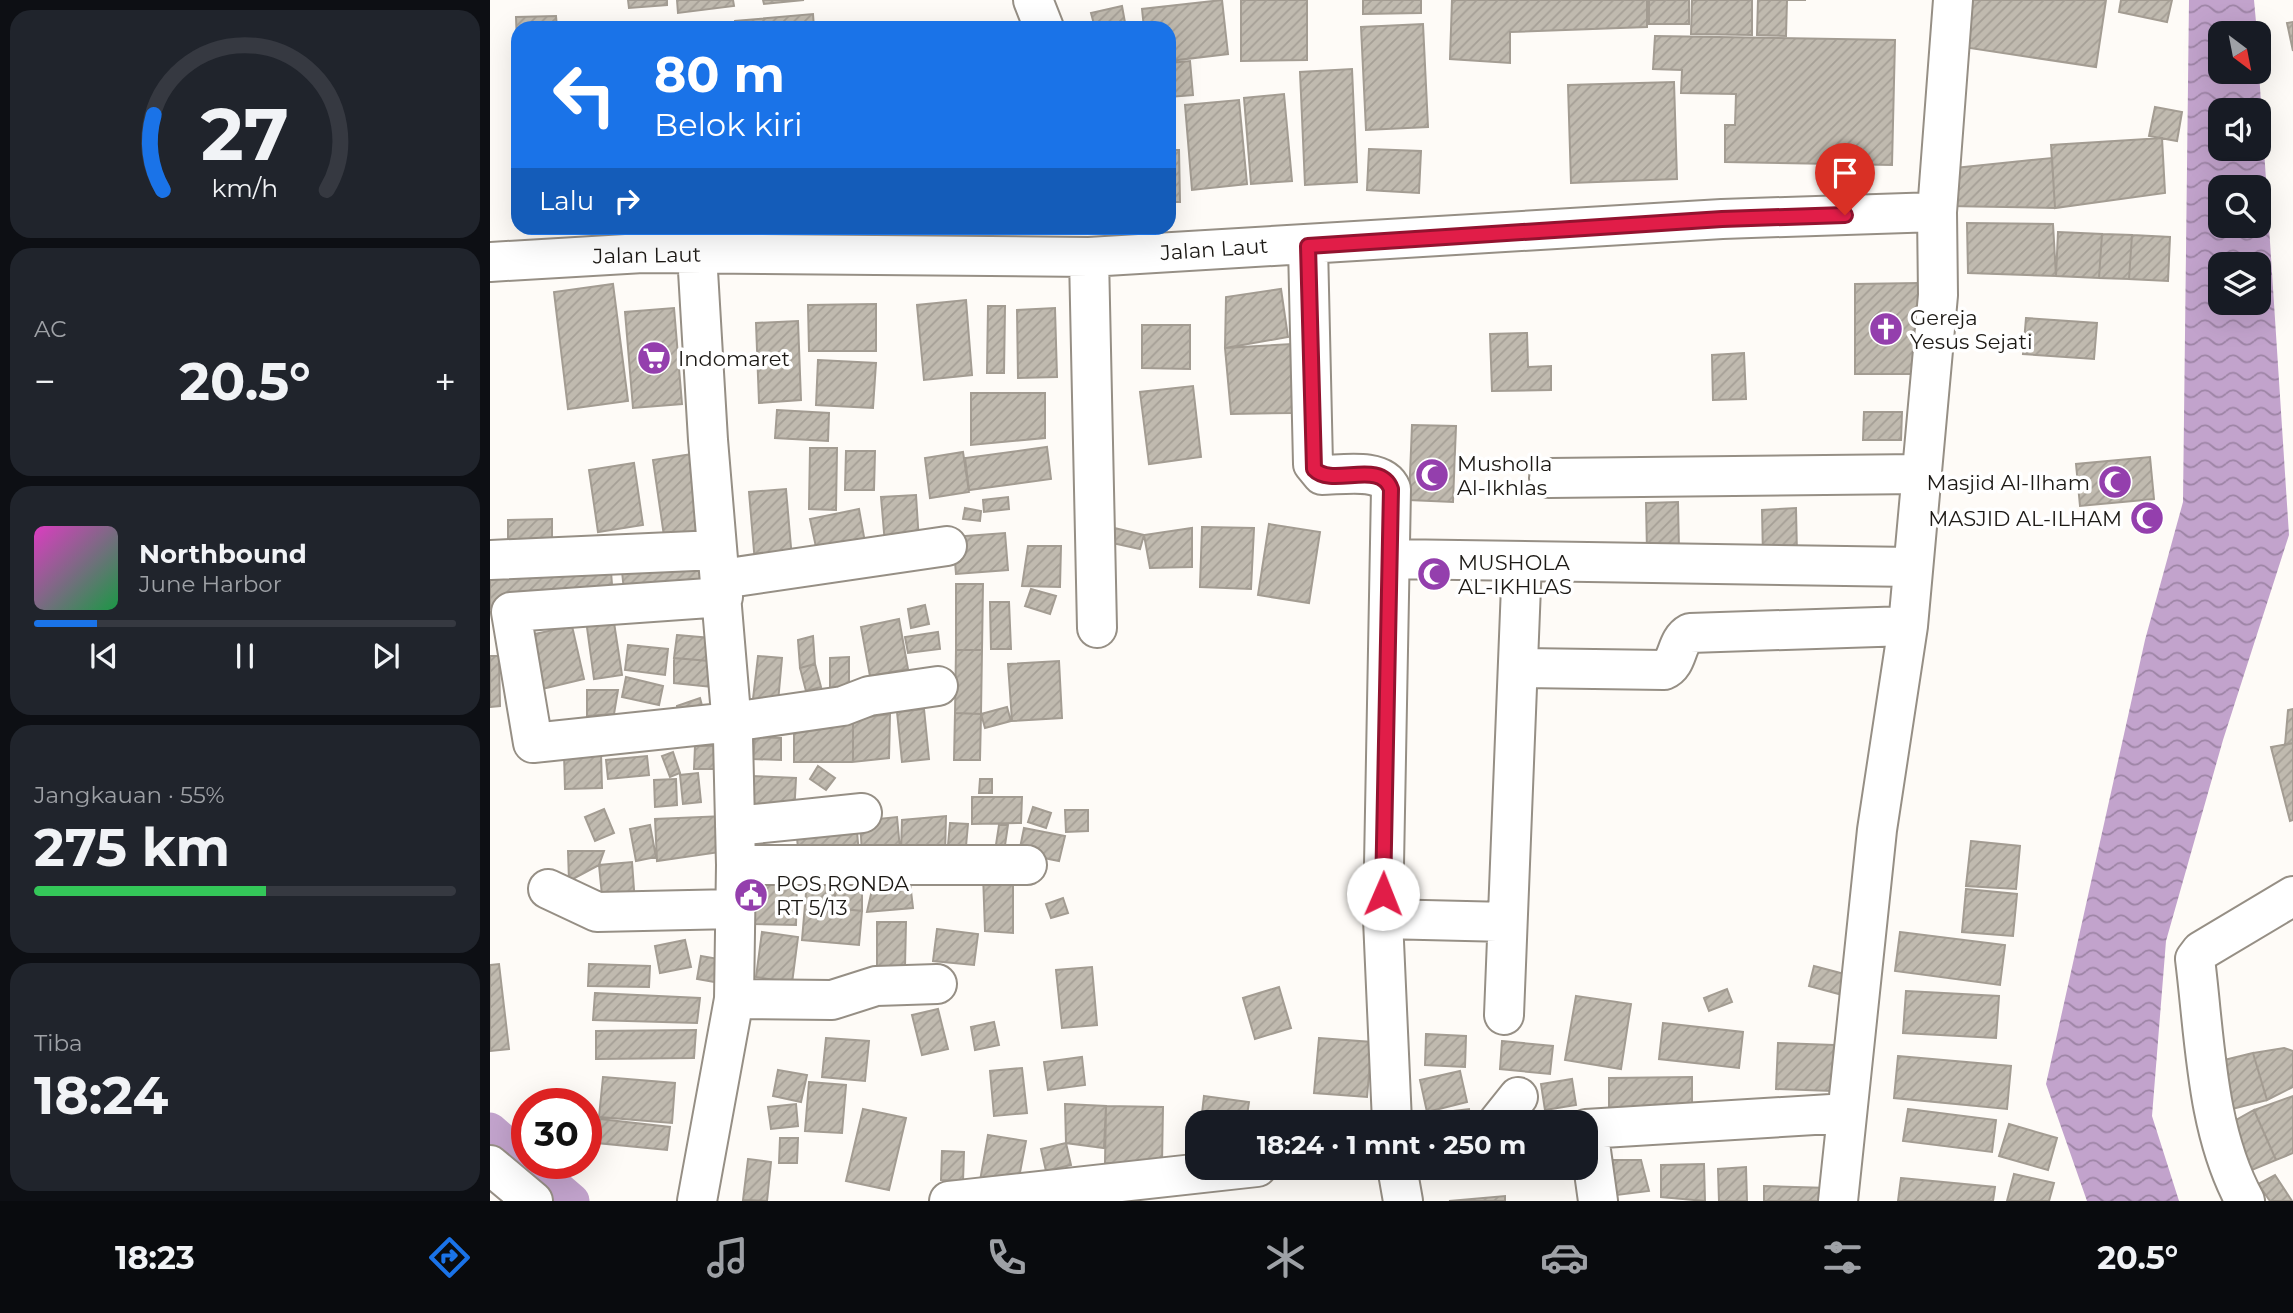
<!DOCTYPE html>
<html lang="id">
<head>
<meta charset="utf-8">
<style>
	:root { --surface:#171b24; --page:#20242c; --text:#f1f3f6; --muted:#9ea1a6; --line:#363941; --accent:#1a73e8 }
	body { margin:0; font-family:Montserrat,sans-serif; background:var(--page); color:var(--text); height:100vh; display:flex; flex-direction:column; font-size:26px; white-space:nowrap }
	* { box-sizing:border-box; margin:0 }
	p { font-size:23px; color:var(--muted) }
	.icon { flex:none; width:38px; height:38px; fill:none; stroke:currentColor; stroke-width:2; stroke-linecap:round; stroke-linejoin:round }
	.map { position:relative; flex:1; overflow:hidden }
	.drawer { display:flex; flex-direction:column; gap:10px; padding:10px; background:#0d0f14; width:490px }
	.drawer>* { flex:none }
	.banner { position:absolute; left:21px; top:21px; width:665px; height:214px; border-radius:21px; box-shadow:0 7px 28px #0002; background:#1a73e8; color:#fff; overflow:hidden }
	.needle { width:46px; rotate:148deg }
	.fabs { position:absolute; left:1718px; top:21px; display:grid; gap:14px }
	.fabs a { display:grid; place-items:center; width:63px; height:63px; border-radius:14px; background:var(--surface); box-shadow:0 7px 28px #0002; font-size:35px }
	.speed { position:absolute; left:21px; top:1088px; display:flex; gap:14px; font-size:35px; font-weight:700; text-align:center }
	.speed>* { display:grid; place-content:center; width:91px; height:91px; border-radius:50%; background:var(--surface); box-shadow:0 7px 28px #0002; line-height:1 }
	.speed .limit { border:10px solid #d22; background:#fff; color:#111 }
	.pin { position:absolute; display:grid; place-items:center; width:60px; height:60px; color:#fff; margin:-72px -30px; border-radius:50% 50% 50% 0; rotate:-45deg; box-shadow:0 0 7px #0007 }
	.pin .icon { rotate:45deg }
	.me { position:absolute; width:77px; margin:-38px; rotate:1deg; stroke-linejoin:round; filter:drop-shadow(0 0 5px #0008) }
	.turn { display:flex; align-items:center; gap:24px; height:147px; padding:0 28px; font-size:32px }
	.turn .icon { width:91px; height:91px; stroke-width:2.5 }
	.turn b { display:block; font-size:49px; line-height:60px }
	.then { display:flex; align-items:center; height:66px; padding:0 28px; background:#0003; gap:14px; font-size:26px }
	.big { font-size:52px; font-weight:700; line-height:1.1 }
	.drawer .card { flex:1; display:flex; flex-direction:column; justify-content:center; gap:10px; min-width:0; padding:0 24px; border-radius:21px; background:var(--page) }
	.drawer .dial { align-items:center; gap:0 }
	.dial svg { height:182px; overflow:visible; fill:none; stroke:var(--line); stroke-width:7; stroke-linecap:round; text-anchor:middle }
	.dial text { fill:var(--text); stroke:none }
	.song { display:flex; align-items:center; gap:21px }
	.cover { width:84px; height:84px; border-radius:10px; background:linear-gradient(135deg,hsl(310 70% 55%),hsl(140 70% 35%)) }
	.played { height:7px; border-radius:4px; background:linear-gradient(90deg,var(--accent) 15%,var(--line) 15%) }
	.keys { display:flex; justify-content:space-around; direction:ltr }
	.heat { display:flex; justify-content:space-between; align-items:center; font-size:38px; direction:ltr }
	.charge { height:10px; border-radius:5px; background:linear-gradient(90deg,#34c759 55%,var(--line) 0) }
	.trip { position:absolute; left:695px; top:1110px; width:413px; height:70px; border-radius:21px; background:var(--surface); box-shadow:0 7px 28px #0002; font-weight:700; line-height:70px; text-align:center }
	.dock { display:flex; height:112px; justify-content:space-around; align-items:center; background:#090b0e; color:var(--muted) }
	.dock .icon { width:49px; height:49px }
	.dock .active { color:var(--accent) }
	.dock b { font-size:32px; color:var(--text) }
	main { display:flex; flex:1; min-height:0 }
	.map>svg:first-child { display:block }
	.water { fill:url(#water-waves); fill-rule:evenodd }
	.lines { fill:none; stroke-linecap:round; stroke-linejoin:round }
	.canal { stroke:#c2a3cc; stroke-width:35 }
	.building { fill:url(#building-hatch); stroke:#a39c92; stroke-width:2 }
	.minor-casing { stroke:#968f85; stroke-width:42 }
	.minor { stroke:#fff; stroke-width:38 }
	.route-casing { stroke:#92132f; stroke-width:18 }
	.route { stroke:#e11d48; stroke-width:12 }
	.labels { text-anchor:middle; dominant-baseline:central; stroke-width:7; stroke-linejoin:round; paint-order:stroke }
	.street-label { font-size:21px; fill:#1d1a16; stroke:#fff }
	.poi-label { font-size:21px; fill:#1d1a16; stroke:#fff; text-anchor:start }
</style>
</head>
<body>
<main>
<section class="drawer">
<div class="card dial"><svg viewBox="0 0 100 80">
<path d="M14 69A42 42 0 1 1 86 69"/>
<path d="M14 69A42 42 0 0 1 10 36" stroke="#1a73e8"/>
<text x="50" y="56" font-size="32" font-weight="700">27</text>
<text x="50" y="72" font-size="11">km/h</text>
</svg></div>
<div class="card"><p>AC</p>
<div class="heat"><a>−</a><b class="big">20.5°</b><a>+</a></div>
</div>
<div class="card">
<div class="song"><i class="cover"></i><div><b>Northbound</b><p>June Harbor</p></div></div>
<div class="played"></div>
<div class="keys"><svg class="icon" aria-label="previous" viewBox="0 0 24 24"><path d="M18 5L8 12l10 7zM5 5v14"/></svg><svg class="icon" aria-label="pause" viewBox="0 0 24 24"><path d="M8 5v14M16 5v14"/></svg><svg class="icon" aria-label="next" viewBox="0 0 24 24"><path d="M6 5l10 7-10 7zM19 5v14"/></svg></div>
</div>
<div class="card"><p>Jangkauan · 55%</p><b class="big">275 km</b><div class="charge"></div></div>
<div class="card"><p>Tiba</p><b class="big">18:24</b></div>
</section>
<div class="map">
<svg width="1803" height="1201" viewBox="0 0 1803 1201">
	<defs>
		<pattern id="water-waves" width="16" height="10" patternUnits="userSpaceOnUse" patternTransform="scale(1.75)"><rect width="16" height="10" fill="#c2a3cc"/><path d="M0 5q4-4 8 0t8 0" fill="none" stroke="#9d84a5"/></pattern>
		<pattern id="building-hatch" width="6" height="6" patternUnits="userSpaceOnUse" patternTransform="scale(1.75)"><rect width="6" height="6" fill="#c0baaf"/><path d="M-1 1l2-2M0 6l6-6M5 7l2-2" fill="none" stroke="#a59f96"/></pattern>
	</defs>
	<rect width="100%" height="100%" fill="#fefbf7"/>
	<!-- water -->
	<path class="water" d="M1699,0H1764L1767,33H1731V72H1769L1799,535L1733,740L1676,941L1662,1116L1689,1201H1597L1556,1084L1655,640L1693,502ZM1731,110H1769V149H1731ZM1731,187H1769V226H1731ZM1731,264H1769V303H1731Z"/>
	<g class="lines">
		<!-- canal -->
		<path class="canal" d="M0,1130L37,1162
			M39,1164L82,1201"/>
	</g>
	<!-- building -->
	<path class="building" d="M138,0H177V5L139,8Z
		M187,0H243L244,6L188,13Z
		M273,0H314L274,4Z
		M732,0L738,54L679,61V28H654L652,9Z
		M751,0H817V60L751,61Z
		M873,0H931V13L873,14Z
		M962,0H1157V27L1020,32V63L960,59Z
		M1159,0H1199V24H1159Z
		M1202,0H1262V35L1201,34Z
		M1268,0H1316H1297L1296,36L1267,35Z
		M1480,0H1616L1606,67L1473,47Z
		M1631,0H1682L1677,22L1629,12Z
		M632,6L636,28H605L601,13Z
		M323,14L324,28H245V21Z
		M66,16L67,28H28V72L26,17Z
		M1803,22V51L1797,23Z
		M933,24L938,127L876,130L871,27Z
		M1165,36L1405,40L1402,165L1235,162V125H1245L1246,94L1191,93L1192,70L1163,69Z
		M700,61L703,95L679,97V63Z
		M862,69L867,182L815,185L810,72Z
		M1184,82L1187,179L1081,183L1078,85Z
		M794,94L802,181L761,184L754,98Z
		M749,100L757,184L702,190L695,105Z
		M1665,107L1692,112L1687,141L1659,136Z
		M1672,138L1675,193L1565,208L1561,145Z
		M879,149L931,151L929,193L877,190Z
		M679,150H689L690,202H679Z
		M1562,158L1565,208L1458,206L1465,168Z
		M1477,223L1563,224L1566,276L1478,273Z
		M1568,232L1612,234L1609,278L1566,276Z
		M1612,234L1642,235L1639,279L1609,278Z
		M1642,235L1680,237L1678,281L1639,279Z
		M1428,283V374H1365V284Z
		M123,284L138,401L78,409L64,292Z
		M791,289L798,337L735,348L736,297Z
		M476,300L482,375L434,380L427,305Z
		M386,304V351H319L318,305Z
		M498,306H515L514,373H497Z
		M184,308L192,404L143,408L135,312Z
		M565,308L567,377L528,378L527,310Z
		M1536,318L1607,323L1604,359L1533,354Z
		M308,321L311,400L269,403L266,323Z
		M652,325H700V369L652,368Z
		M1037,333L1038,367L1061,366V390L1002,391L1000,334Z
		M802,344V413L741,414L735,348Z
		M1254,353L1256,399L1223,400L1222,355Z
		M328,360L386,363L383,408L326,405Z
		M703,386L711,457L659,464L650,392Z
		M481,393H555V438L481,445Z
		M287,410L339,413L338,441L285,438Z
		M1374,412H1412L1411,440H1373Z
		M922,425L966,426L963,502L919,500Z
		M557,447L561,479L479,490L475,458Z
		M320,448H347L346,510L319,509Z
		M356,451H385L384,490H355Z
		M473,452L479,492L440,498L435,458Z
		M209,453L220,529L174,536L163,460Z
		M1660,457L1664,499L1590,506L1586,464Z
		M144,463L153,525L108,532L99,470Z
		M296,489L302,559L265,563L259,492Z
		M426,495L429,542L395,544L391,497Z
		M518,497L519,509L494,512L493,500Z
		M1188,502L1189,550L1157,551L1156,503Z
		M475,508L491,511L490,521L473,519Z
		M1306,508L1307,555L1273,556L1272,510Z
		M369,509L376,548L329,561L320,519Z
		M62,519V553H18V520Z
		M779,524L830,532L819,603L768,595Z
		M616,526L654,535L650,549L613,541Z
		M712,527L764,528L761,589L710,587Z
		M702,528V567L660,568L654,535Z
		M515,533L518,570L466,574L463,537Z
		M538,546H571L570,587L532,586Z
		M213,554L217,592L135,600L131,562Z
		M120,559L123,597L0,609V571Z
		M466,584H493L492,650H466Z
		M541,589L566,596L560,614L535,606Z
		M500,602H519L521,649H501Z
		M435,605L439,624L421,628L418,609Z
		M123,616L132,675L104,679L96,620Z
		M409,619L418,669L380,676L371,627Z
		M82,626L94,679L52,689L40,635Z
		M448,632L450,649L418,653L415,637Z
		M187,635L233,639L231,662L184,658Z
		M323,636L325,664L310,668L308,640Z
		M138,645L178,649L175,675L135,670Z
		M466,650H492L491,714L465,713Z
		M0,656H9L10,706L0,707Z
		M268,656L292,658L288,702L263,699Z
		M359,657V692L340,693V658Z
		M184,658L231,662L222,687L184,683Z
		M569,661L572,718L522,721L518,664Z
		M325,664L331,687L316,691L310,668Z
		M136,677L173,686L169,705L132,697Z
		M97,690H128L124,714L97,716Z
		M210,698L214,713L188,720L187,706Z
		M517,707L521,721L495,728L491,714Z
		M434,709L439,759L412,762L407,712Z
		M1803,709V743L1795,745L1798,710Z
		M465,713L491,714L490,760H464Z
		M400,714L399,758L363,762V719Z
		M304,719H363V762H304Z
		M265,737L291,738V760L263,759Z
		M1803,743V820L1800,821L1781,747Z
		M205,746H234L233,769H204Z
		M183,752L190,773L180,777L172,756Z
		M111,753L112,788L75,789L74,754Z
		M157,756L159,775L118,779L116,760Z
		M328,766L345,778L336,790L320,779Z
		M208,773L211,802L193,804L190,775Z
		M261,776L306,778L304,816L259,815Z
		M186,779L187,805L165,807L164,780Z
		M490,779H502V793H489Z
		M482,797H532L531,823L482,824Z
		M543,807L561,813L556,828L538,822Z
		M114,809L124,833L105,841L95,817Z
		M575,810H598V831L576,832Z
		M235,816L237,851L167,861L165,819Z
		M456,816L455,854L411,851L412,820Z
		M407,817L410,849L372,853L370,821Z
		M366,822L369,853L309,859L306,827Z
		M460,823L478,824L475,857L457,856Z
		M160,825L166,857L146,861L140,829Z
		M509,825H518L514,852L505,851Z
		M534,828L575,836L569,861L529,853Z
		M1481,841L1530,846L1526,889L1476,886Z
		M78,851H114L109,865L79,881Z
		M142,862L145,903L113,906L109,865Z
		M348,867L372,868V911L344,908Z
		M386,872L419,874L423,908L377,912Z
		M493,874L523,875V933L495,931Z
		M265,880L307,882L306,925L263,924Z
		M317,881L346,884L344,908L372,911L369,945L312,940Z
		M1476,889L1527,894L1523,936L1472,932Z
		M573,898L578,913L561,918L556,904Z
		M387,922H416L415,967H387Z
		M447,929L488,934L484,965L443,961Z
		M272,932L308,937L302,983L266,977Z
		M1410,932L1515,945L1510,985L1405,971Z
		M195,940L201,967L170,973L165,946Z
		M211,956L240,961L236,984L207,979Z
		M9,964L19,1049L0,1051V965Z
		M99,964L160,966L159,987L98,986Z
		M1324,966L1362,976L1356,996L1319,986Z
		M602,967L607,1025L572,1028L566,970Z
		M789,987L801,1028L765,1039L753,998Z
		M1237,989L1242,1002L1219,1011L1214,998Z
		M1416,991L1509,996L1506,1038L1413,1033Z
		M105,993L210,998L207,1023L103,1020Z
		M1086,996L1141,1004L1131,1069L1075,1060Z
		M448,1009L458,1049L432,1055L422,1015Z
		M504,1022L509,1045L485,1050L481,1027Z
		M1173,1023L1253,1032L1249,1068L1169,1059Z
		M206,1030L204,1058L106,1059V1031Z
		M936,1034L976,1036L975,1067L935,1065Z
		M336,1038L379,1041L375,1081L332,1077Z
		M829,1038L882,1042L877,1097L824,1093Z
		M1012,1041L1063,1046L1060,1074L1010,1069Z
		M1288,1043L1344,1045L1342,1091L1286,1089Z
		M1794,1048L1803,1051V1087L1777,1100L1763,1053Z
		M1763,1053L1777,1100L1742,1109L1730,1061Z
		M1408,1056L1521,1066L1517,1109L1404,1098Z
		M592,1057L595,1085L558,1090L554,1062Z
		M532,1068L537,1113L504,1116L500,1071Z
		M288,1070L317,1075L311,1102L283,1096Z
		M970,1071L977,1102L937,1112L930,1080Z
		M113,1077L185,1083L182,1123L109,1117Z
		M1202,1077V1112H1119V1078Z
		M1082,1079L1086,1105L1055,1110L1051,1084Z
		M319,1082L356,1085L352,1133L315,1131Z
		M714,1096L759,1102L756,1122H711Z
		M1803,1096V1153L1786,1160L1764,1110Z
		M306,1104L308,1126L281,1129L278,1107Z
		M575,1104L616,1106L614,1148L576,1143Z
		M616,1106L673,1107L672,1164L615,1163Z
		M373,1109L416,1118L399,1190L356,1181Z
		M979,1109L980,1122H938L937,1114Z
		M1418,1109L1506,1120L1502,1152L1413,1141Z
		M1764,1110L1786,1160L1757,1172L1739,1124Z
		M110,1119L180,1127L177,1150L107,1143Z
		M1519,1124L1567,1138L1558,1170L1509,1156Z
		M498,1135L536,1141L527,1188L490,1181Z
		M290,1138H308L307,1163H289Z
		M576,1143L581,1165L556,1171L551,1149Z
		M452,1151L474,1152L473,1181L451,1180Z
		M258,1159L281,1162L277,1201L253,1200Z
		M1115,1160H1151L1159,1191L1119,1196Z
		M1214,1164L1215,1201L1171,1197V1165Z
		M1256,1167L1257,1201H1229L1228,1169Z
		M1524,1174L1564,1183L1559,1201H1517Z
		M1785,1175L1802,1201H1780L1768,1184Z
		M1411,1178L1505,1187L1503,1201H1408Z
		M1274,1186L1339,1188L1338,1201H1274Z
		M1015,1196V1201H959Z"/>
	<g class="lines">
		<!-- minor casing -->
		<g class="minor-casing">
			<path id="minor" d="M543,0L554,28
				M818,246L823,464L832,475C851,475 892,467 901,489L893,919L902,1122
				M207,254L218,440L243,738L246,865L244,999L207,1201
				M599,257L607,628
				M0,262L153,253L599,257L1232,219L1447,212
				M1059,478L1429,474
				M901,559L1422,567
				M0,560L227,550
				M232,579L457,546
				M233,597L21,612L43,743L242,722L353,706L379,696L448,686
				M1028,668L1174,670C1189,664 1185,641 1200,633L1418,626
				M245,826L372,813
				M246,865H537
				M58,889L107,912L245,909
				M893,919L1017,922
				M244,999L342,1000L386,986L447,984
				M1014,1015L1032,561
				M1008,1122L1028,1097
				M1096,1129L1357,1113
				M1098,1129L1108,1201
				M0,1165L43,1201
				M907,1167L913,1201
				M459,1201L767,1167
				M1348,1201L1387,830L1418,626L1448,295L1447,212L1463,0
				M1755,1201C1716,1130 1715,1038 1705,959L1711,951L1803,896"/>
		</g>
		<!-- minor -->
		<use href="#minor" class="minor"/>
	</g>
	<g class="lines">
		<!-- route casing -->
		<g class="route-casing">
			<path id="route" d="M893,894L901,489C890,459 842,488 824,469L818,246L1232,219L1355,215"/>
		</g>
		<!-- route -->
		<use href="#route" class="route"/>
	</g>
	<!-- icons -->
	<defs>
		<g id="church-disc" transform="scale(1.75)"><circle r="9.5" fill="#943fad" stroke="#fff"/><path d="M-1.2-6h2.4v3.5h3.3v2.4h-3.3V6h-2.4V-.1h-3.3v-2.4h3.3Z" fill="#fff"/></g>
		<g id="supermarket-disc" transform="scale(1.75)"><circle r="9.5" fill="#943fad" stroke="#fff"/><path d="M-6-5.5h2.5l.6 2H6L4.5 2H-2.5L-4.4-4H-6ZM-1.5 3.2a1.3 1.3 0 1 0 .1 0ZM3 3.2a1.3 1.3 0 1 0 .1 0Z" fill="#fff"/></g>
		<g id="mosque-disc" transform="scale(1.75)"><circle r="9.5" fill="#943fad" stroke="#fff"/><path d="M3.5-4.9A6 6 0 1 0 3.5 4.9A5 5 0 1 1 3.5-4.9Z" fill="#fff"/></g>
		<g id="civic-disc" transform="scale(1.75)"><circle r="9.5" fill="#943fad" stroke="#fff"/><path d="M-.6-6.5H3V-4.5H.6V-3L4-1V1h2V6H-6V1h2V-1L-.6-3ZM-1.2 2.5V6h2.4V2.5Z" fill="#fff"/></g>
	</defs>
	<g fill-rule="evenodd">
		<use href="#church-disc" x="1396" y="329"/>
		<use href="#supermarket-disc" x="164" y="358"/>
		<use href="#mosque-disc" x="942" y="475"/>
		<use href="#mosque-disc" x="1625" y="482"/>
		<use href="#mosque-disc" x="1657" y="518"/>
		<use href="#mosque-disc" x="944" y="574"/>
		<use href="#civic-disc" x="261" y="895"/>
	</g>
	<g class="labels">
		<!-- street labels -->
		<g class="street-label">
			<text transform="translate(724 249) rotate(-4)">Jalan Laut</text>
			<text transform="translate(157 255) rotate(-1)">Jalan Laut</text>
		</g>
		<!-- poi labels -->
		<g class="poi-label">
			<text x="1420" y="317">Gereja<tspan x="1420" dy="24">Yesus Sejati</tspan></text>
			<text x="188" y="358">Indomaret</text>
			<text x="967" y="463">Musholla<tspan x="967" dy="24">Al-Ikhlas</tspan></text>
			<text x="1600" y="482" text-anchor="end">Masjid Al-Ilham</text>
			<text x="1632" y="518" text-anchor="end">MASJID AL-ILHAM</text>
			<text x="968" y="562">MUSHOLA<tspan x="968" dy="24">AL-IKHLAS</tspan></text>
			<text x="286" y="883">POS RONDA<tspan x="286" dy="24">RT 5/13</tspan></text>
		</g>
	</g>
</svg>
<div class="fabs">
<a><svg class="needle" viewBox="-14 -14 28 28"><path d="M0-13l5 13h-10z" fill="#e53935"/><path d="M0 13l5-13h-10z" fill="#9ea1a6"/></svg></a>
<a><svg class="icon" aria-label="sound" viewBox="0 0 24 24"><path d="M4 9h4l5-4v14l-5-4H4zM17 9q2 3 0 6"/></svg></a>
<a><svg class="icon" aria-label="search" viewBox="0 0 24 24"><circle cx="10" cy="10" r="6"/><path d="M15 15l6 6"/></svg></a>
<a><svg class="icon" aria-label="layers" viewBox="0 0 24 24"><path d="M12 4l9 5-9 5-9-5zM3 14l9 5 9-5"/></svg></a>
</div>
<div class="speed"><div class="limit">30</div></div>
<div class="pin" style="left:1355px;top:215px;background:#d93025"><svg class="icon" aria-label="arrive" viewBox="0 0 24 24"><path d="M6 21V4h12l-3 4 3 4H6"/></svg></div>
<svg class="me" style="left:893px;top:894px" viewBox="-20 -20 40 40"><circle r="19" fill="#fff"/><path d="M0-13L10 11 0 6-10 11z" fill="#e11d48"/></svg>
<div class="trip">18:24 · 1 mnt · 250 m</div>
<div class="banner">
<div class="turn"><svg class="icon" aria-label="left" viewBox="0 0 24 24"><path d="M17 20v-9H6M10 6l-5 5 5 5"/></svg><div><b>80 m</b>Belok kiri</div></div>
<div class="then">Lalu<svg class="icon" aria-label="right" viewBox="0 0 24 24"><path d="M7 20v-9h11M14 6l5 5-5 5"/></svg></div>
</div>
</div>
</main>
<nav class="dock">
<b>18:23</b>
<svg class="icon active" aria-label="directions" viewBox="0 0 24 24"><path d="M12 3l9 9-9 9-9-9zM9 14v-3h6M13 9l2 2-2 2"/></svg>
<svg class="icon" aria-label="music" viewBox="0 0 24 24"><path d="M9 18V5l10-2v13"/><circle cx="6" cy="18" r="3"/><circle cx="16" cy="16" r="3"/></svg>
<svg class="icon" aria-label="phone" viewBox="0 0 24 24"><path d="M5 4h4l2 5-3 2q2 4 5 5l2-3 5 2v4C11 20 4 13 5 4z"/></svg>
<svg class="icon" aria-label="climate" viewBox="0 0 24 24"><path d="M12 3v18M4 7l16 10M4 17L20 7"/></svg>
<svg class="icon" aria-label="car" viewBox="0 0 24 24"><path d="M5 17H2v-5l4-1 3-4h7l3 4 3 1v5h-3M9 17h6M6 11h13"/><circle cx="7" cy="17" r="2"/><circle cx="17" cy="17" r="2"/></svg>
<svg class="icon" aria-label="filters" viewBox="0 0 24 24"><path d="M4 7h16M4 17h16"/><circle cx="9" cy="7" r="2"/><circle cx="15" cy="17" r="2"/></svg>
<b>20.5°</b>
</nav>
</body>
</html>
